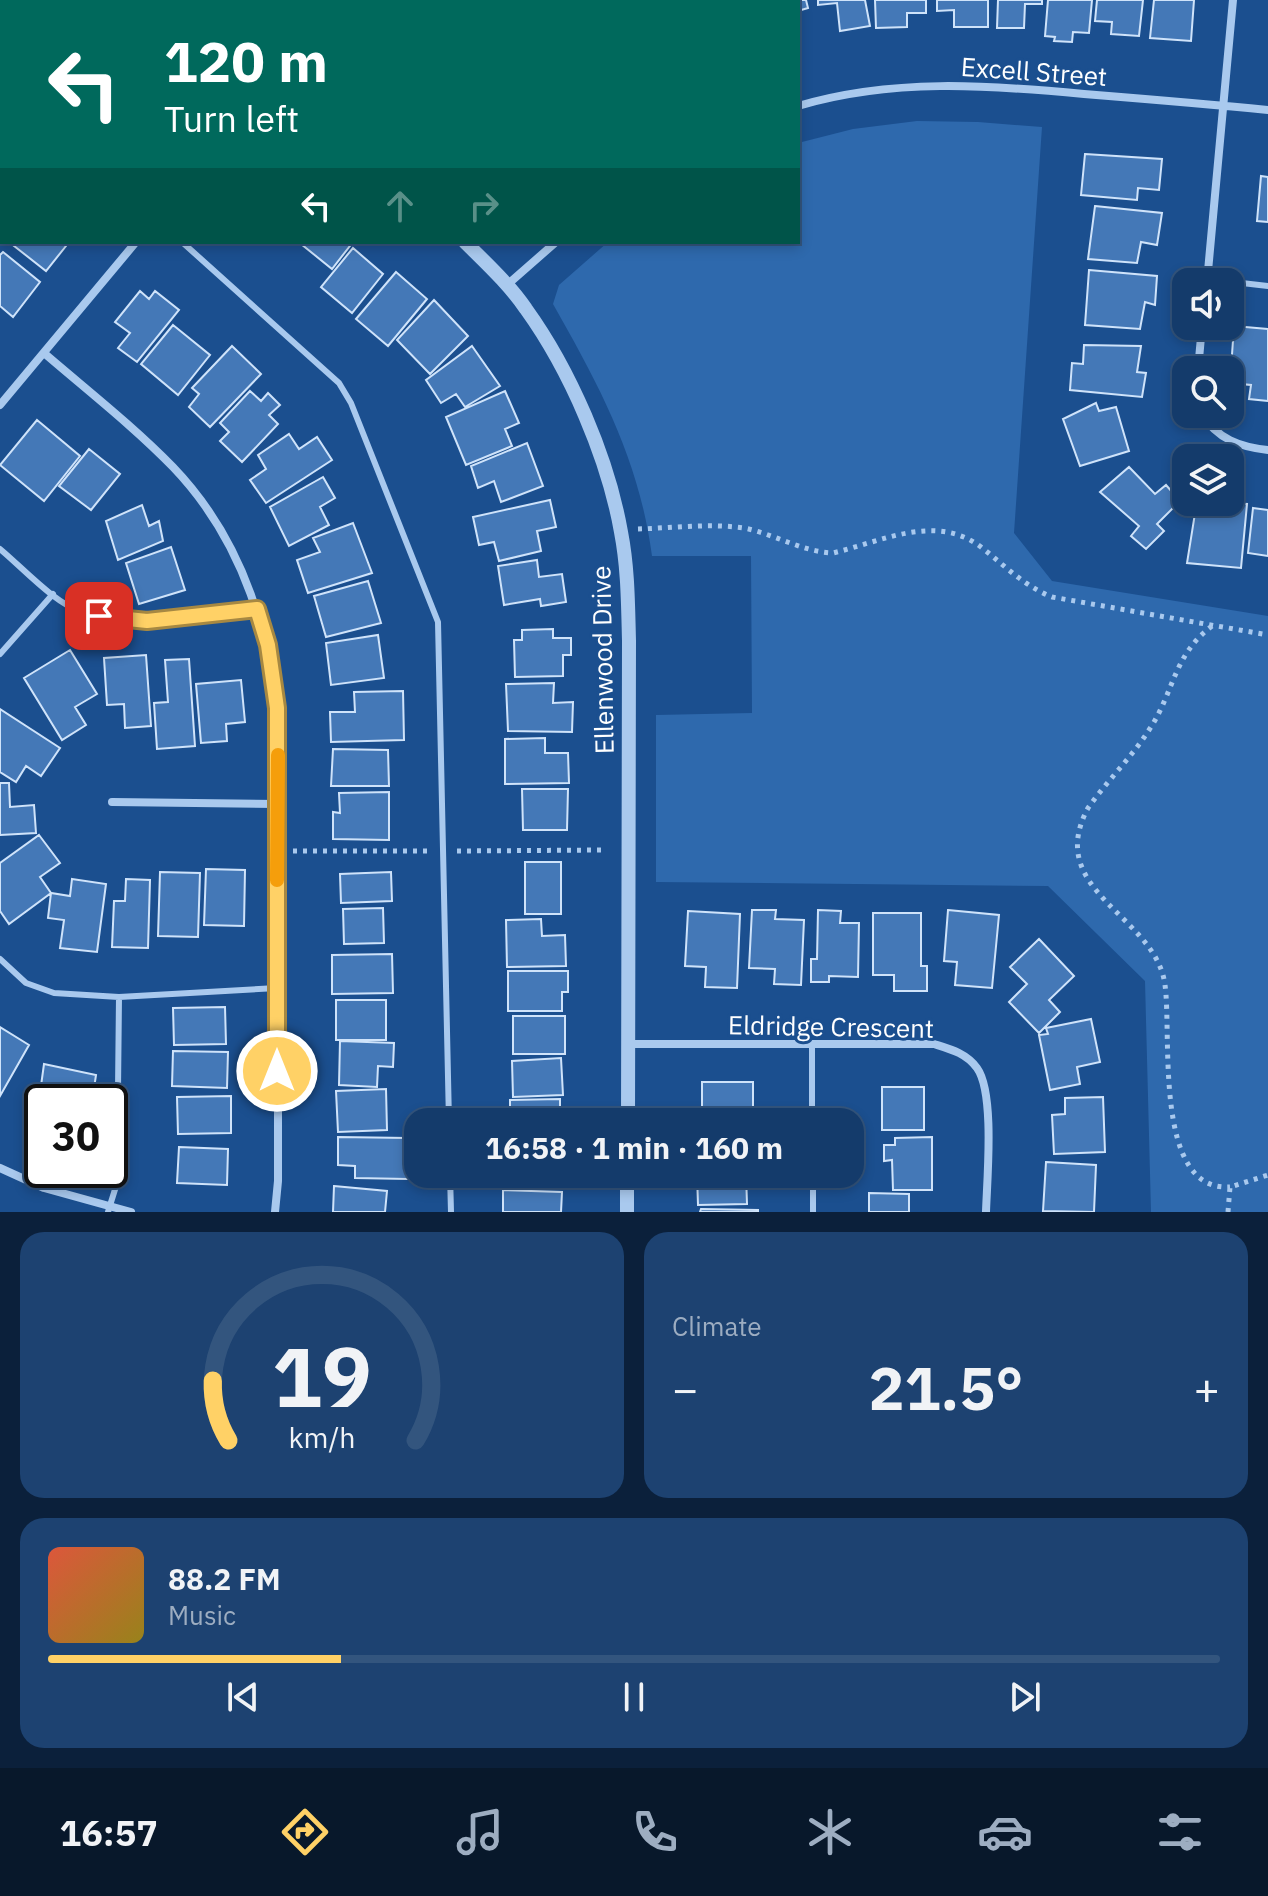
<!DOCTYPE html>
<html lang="en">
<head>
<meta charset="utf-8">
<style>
	:root { --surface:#143b6b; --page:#1d4271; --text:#f1f3f6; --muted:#9dadc1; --line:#33557e; --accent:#ffd166 }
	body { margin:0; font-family:"IBM Plex Sans",sans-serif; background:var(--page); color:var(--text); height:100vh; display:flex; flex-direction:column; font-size:30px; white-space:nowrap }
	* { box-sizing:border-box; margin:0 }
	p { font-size:26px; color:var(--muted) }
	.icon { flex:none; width:44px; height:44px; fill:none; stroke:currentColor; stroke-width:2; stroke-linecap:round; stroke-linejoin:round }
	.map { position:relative; height:1212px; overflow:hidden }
	.drawer { display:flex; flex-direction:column; gap:20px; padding:20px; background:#0b203b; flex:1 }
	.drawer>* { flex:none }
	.banner { position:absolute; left:0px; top:0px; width:800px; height:244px; box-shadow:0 4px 12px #0003,0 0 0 2px var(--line); background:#00695c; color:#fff; overflow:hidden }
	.controls { position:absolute; left:1172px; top:268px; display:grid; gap:16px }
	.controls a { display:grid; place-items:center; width:72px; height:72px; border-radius:16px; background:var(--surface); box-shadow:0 4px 12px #0003,0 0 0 2px var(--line); font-size:40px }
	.speed { position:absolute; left:24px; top:1084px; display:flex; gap:16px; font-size:40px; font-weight:700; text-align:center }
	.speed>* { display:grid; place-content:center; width:104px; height:104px; border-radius:50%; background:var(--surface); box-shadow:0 4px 12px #0003,0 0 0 2px var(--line); line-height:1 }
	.speed .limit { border:4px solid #111; border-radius:12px; background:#fff; color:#111 }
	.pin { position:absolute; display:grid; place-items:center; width:68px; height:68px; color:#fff; margin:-34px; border-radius:16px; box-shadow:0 4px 12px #0006 }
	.me { position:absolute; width:88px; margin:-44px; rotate:0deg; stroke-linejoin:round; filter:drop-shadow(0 0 6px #0008) }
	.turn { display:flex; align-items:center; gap:28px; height:168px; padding:0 32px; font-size:36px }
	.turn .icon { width:104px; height:104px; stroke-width:2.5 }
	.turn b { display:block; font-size:56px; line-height:68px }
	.lanes { display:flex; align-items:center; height:76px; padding:0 32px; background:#0003; justify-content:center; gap:40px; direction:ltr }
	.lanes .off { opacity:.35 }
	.big { font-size:60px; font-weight:800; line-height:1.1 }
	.drawer .card { flex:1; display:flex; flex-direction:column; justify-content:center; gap:12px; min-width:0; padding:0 28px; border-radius:24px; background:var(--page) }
	.drawer .dial { align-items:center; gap:0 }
	.dial svg { height:208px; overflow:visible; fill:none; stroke:var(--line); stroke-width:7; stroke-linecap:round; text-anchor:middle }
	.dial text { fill:var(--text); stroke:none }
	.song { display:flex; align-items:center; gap:24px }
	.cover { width:96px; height:96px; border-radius:12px; background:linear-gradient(135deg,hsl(10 70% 55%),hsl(50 70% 35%)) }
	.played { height:8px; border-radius:4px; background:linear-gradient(90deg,var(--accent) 25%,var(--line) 25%) }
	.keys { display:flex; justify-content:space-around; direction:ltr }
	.heat { display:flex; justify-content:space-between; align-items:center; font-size:44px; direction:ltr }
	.drawer .tiles { flex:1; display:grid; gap:20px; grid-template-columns:1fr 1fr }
	.card:last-child { grid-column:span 2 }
	.trip { position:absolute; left:404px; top:1108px; width:460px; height:80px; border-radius:24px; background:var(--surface); box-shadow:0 4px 12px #0003,0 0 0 2px var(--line); font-weight:800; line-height:80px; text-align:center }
	.dock { display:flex; height:128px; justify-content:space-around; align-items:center; background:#08182b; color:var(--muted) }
	.dock .icon { width:56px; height:56px }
	.dock .active { color:var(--accent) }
	.dock b { font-size:36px; color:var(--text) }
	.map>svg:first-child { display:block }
	.green { fill:#2e69ad }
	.building { fill:#4478b7; stroke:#cfe3fa; stroke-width:2 }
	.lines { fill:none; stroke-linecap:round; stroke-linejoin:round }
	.path { stroke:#a9c9ee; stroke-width:5; stroke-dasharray:4 6; stroke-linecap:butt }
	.service { stroke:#a9c9ee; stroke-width:6 }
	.minor { stroke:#a9c9ee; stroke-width:8 }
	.tertiary { stroke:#a9c9ee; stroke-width:14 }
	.route-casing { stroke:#a68842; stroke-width:20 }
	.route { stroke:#ffd166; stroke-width:14 }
	.slow { stroke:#f59e0b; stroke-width:14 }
	.labels { text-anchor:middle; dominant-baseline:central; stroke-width:6; stroke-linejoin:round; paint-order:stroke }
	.street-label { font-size:26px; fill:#fff; stroke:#1b4f8f }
</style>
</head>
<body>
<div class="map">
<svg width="1268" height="1212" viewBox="0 0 1268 1212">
	<rect width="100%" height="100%" fill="#1b4f8f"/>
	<!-- green -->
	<path class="green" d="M917,121L978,122L1042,127L1014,533L1052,581L1268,616V1212H1151L1145,981L1048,886L656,882V715L752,713L751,556H652C639,459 600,387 553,304L559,285L608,242H798V143L853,129Z"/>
	<!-- building -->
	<path class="building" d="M762,0H806L808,8L798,11V2Z
		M818,0H865L870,26L840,31L837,3L818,5Z
		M875,0H926V13H907V27L876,28Z
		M937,0H988V27H954V10L937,11Z
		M998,0H1042V4H1025L1024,28H997Z
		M1048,0H1092L1089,33L1073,32L1072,42L1054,41L1055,37L1045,36Z
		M1097,0H1143L1139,36L1111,34L1112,22L1095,21Z
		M1154,0H1194L1191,41L1150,38Z
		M1085,154L1162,159L1159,190L1138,188L1137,200L1081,195Z
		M1261,176L1268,177V222L1257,221Z
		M1095,206L1162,213L1157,245L1141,242L1137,263L1088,259Z
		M9,242H61L66,246L46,271Z
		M302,242H353L332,269L301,244Z
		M353,248L383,274L352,313L321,287Z
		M3,252L40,282L13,317L0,306V255Z
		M1089,270L1157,276L1155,305L1145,302L1140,329L1085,325Z
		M396,272L427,299L388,346L356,319Z
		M140,291L149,299L155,291L179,310L137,362L118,348L130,333L115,322Z
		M434,300L468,336L430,374L397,340Z
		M173,325L210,355L178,395L141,364Z
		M1234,326L1268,329V401L1249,399L1251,385L1230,383Z
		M1084,345L1141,346L1137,372L1146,373L1142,397L1070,390L1072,363L1083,364Z
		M232,346L261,374L210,427L189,407L199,394L192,388Z
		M472,346L500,386L465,407L456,394L441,403L426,380Z
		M250,391L261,401L268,393L280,405L269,415L278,424L242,462L220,441L229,432L220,423Z
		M505,391L519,423L505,429L512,446L466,465L446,417Z
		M1096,403L1099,411L1116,407L1129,451L1080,466L1063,419Z
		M37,420L80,456L44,501L0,465Z
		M289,434L299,449L317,437L332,460L266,503L250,480L266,469L258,455Z
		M527,443L543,486L501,502L494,481L478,488L471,466Z
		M89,449L120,474L91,510L59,486Z
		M1129,467L1155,494L1166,485L1180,501L1157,524L1164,531L1146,549L1131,536L1139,526L1100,492Z
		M323,477L335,498L320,507L329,525L289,546L270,507Z
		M550,500L556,527L537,531L541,551L499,561L494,542L479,545L473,517Z
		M1217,502L1247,504L1241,568L1187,563L1196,507L1216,510Z
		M142,505L149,526L159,521L163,541L118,560L106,521Z
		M1253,508L1268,510V556L1248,553Z
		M353,523L372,573L308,593L297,560L320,552L313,538Z
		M171,547L185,590L139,604L126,563Z
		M537,560L539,577L562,574L566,602L541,606L540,599L504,605L498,566Z
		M368,581L381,623L326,637L314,596Z
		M553,629V638H571V655H563V676L515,677L514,640H522V630Z
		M378,635L384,678L331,685L326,643Z
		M70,650L97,694L75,707L86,725L62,740L24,678Z
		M146,655L151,726L125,728L124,704L107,705L104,658Z
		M189,659L195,746L157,749L154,703L168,702L165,660Z
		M241,680L245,722L226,724L227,741L201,743L196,684Z
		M554,683L553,703L573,702L572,732L508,731L506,684Z
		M403,691L404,740L331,742L330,712H355L354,692Z
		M0,709L60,748L41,776L26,766L16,782L0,772Z
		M545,738V753H568L569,783L505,784V739Z
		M333,749L388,750L389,786H331Z
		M0,783H9L10,807L34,805L36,833L0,835Z
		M522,789H568L567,830H523Z
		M389,792V840L333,839V812L340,813L339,793Z
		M39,835L60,863L40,877L51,893L9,924L0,911V863Z
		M525,862H561V914H525Z
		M206,869L245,870L244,926L204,925Z
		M160,872L200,873L198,937L158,936Z
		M391,872L392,901L341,903L340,874Z
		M72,879L106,884L97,952L60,948L64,920L48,918L51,893L70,896Z
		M126,879L150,880L148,948L112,947L114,901H125Z
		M383,908L384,943L344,944L343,909Z
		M752,910H776L775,919L804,920L801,985L774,984L775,969L749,968Z
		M818,910L841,911L840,923H859L858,977L829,976V982H811V959H817Z
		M948,910L999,915L992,988L955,985L957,962L944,961Z
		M688,911L740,914L737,988L705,987L706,967L685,966Z
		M873,913H921V966H927V991H894V975H873Z
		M541,919L542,936L565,935L566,966L507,967L506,920Z
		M1039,939L1074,976L1049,1000L1060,1012L1039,1033L1009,1002L1027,984L1010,967Z
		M392,954L393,993L332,994V955Z
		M508,971H568V992H562V1011H508Z
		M336,1000H386V1040H336Z
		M225,1007L226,1044L174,1045L173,1008Z
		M513,1016H565V1054H513Z
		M1091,1019L1100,1062L1077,1067L1080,1084L1050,1090L1039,1035L1048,1034L1046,1028Z
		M0,1027L29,1045L0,1096Z
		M340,1041L394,1043L393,1067L378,1066L377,1087L339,1085Z
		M173,1051L228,1052L227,1088L172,1086Z
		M561,1058L563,1095L513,1097L512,1061Z
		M44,1064L96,1075L92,1102H42V1123L36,1122Z
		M702,1082H753V1116H702Z
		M882,1087H924V1130H882Z
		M386,1089L387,1130L338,1132L336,1091Z
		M231,1096V1133L178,1134L177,1097Z
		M1103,1097L1105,1152L1054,1154L1052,1115L1065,1114V1098Z
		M560,1099V1122H510V1100Z
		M338,1137L408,1138V1179L355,1178V1166L338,1165Z
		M932,1137V1190H893L892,1160L884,1161V1145H895V1138Z
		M179,1147L228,1149L227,1185L177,1183Z
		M1046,1162L1096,1165L1094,1212L1043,1211Z
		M503,1174H558V1184L531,1183V1175Z
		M697,1174H746L747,1204L698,1205Z
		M334,1186L387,1191L385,1212H333Z
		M503,1190L562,1192L561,1212H503Z
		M869,1193L909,1194V1212H869Z
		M701,1209L758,1210V1212H700Z"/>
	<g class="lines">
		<!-- path -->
		<path class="path" d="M244,0L246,2
			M638,529C673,528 709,523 744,528C774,534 803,552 833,553C883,541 936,513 981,547C1004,565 1024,586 1052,597L1268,635
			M1212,626C1173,655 1174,693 1149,730C1131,758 1107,781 1088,808C1043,892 1156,915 1165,985C1172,1035 1153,1192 1230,1187
			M293,851H431
			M457,851L604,850
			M1228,1212L1230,1187L1268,1175"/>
		<!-- service -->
		<path class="service" d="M276,0L278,2
			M604,2L608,0
			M0,149L2,147
			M182,242L339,383L351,403L438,622L449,1122
			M1207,279L1268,286
			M0,549C23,568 55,604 84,613C137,631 202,615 257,609
			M0,654L53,594
			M0,959L26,983L54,993L119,997L277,988
			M812,1043V1122
			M450,1174L451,1212
			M813,1174V1212
			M108,1212L117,1183L119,997"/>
		<!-- minor -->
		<path class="minor" d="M798,106C892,78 988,85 1084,94C1146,99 1207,104 1268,110
			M1207,282L1233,0
			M507,285L556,242
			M44,353C87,390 133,426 173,467C244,541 274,640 278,741V1181L275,1212
			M1198,370L1202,326
			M0,405L136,242
			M1202,414C1217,439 1240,447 1268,450
			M112,802L278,804
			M628,1044H934C950,1049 966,1053 977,1068C995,1093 987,1179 986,1212
			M0,1168L44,1188L131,1212"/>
		<!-- tertiary -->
		<path class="tertiary" d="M179,0L181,2
			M50,2L52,0
			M0,60L2,58
			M465,242C486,263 509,284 526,309C570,370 608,458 621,532C628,568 628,604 629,641L628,1122
			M627,1212V1174"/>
	</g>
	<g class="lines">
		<!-- route casing -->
		<g class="route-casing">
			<path id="route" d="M99,616L147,621L257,609L268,645L277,708V1071"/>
		</g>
		<!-- route -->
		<use href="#route" class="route"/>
		<!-- slow -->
		<path class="slow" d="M277,880L278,755"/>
	</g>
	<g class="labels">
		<!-- street labels -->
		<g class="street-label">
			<text transform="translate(1034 71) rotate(4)">Excell Street</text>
			<text transform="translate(602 660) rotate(-91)">Ellenwood Drive</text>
			<text transform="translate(831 1026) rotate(1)">Eldridge Crescent</text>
		</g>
	</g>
</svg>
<div class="controls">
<a><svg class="icon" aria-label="sound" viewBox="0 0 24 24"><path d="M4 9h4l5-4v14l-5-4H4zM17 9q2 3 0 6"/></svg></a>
<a><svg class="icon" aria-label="search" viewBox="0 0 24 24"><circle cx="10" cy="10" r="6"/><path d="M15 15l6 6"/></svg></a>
<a><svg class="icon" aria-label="layers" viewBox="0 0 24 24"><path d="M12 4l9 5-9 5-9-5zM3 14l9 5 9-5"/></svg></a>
</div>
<div class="speed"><div class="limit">30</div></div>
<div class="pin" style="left:99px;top:616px;background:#d93025"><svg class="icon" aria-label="arrive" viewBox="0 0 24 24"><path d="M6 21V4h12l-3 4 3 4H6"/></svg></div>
<svg class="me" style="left:277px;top:1071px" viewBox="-20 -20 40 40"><circle r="17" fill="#ffd166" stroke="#fff" stroke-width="3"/><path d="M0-11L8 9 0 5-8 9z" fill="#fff"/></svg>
<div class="trip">16:58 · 1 min · 160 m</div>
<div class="banner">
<div class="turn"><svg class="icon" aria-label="left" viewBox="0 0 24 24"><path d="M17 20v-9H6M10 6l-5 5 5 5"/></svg><div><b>120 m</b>Turn left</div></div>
<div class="lanes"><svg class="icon" aria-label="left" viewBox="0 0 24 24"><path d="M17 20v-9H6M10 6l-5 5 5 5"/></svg><svg class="icon off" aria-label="ahead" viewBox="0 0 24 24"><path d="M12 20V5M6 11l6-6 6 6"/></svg><svg class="icon off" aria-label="right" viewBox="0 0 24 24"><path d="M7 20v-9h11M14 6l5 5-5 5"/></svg></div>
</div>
</div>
<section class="drawer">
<div class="tiles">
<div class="card dial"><svg viewBox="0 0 100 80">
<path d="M14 69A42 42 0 1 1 86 69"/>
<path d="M14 69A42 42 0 0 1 8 46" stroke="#ffd166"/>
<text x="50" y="56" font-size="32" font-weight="700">19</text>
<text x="50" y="72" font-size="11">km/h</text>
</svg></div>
<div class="card"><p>Climate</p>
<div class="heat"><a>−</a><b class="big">21.5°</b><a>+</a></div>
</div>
<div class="card">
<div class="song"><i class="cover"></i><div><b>88.2 FM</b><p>Music</p></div></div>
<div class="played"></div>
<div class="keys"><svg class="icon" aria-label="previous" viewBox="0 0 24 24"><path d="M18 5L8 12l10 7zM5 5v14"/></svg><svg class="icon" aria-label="pause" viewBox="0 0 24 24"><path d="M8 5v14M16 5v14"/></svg><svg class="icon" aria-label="next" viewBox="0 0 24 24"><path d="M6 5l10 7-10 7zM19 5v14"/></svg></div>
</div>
</div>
</section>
<nav class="dock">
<b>16:57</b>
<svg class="icon active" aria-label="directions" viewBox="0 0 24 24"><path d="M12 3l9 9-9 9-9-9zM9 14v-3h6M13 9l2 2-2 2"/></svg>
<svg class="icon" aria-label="music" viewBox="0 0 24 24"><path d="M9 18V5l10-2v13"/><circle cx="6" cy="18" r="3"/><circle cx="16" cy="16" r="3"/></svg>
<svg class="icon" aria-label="phone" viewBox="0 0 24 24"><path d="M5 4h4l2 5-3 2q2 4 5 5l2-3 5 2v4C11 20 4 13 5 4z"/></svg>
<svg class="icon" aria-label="climate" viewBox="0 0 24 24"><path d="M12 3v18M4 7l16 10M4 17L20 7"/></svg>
<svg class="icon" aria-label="car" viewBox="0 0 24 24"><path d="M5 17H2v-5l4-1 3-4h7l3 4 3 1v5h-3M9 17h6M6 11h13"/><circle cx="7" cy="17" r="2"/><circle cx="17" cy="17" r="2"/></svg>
<svg class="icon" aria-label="filters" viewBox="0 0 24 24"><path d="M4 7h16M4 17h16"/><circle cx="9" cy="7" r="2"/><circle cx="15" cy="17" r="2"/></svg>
</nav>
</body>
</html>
